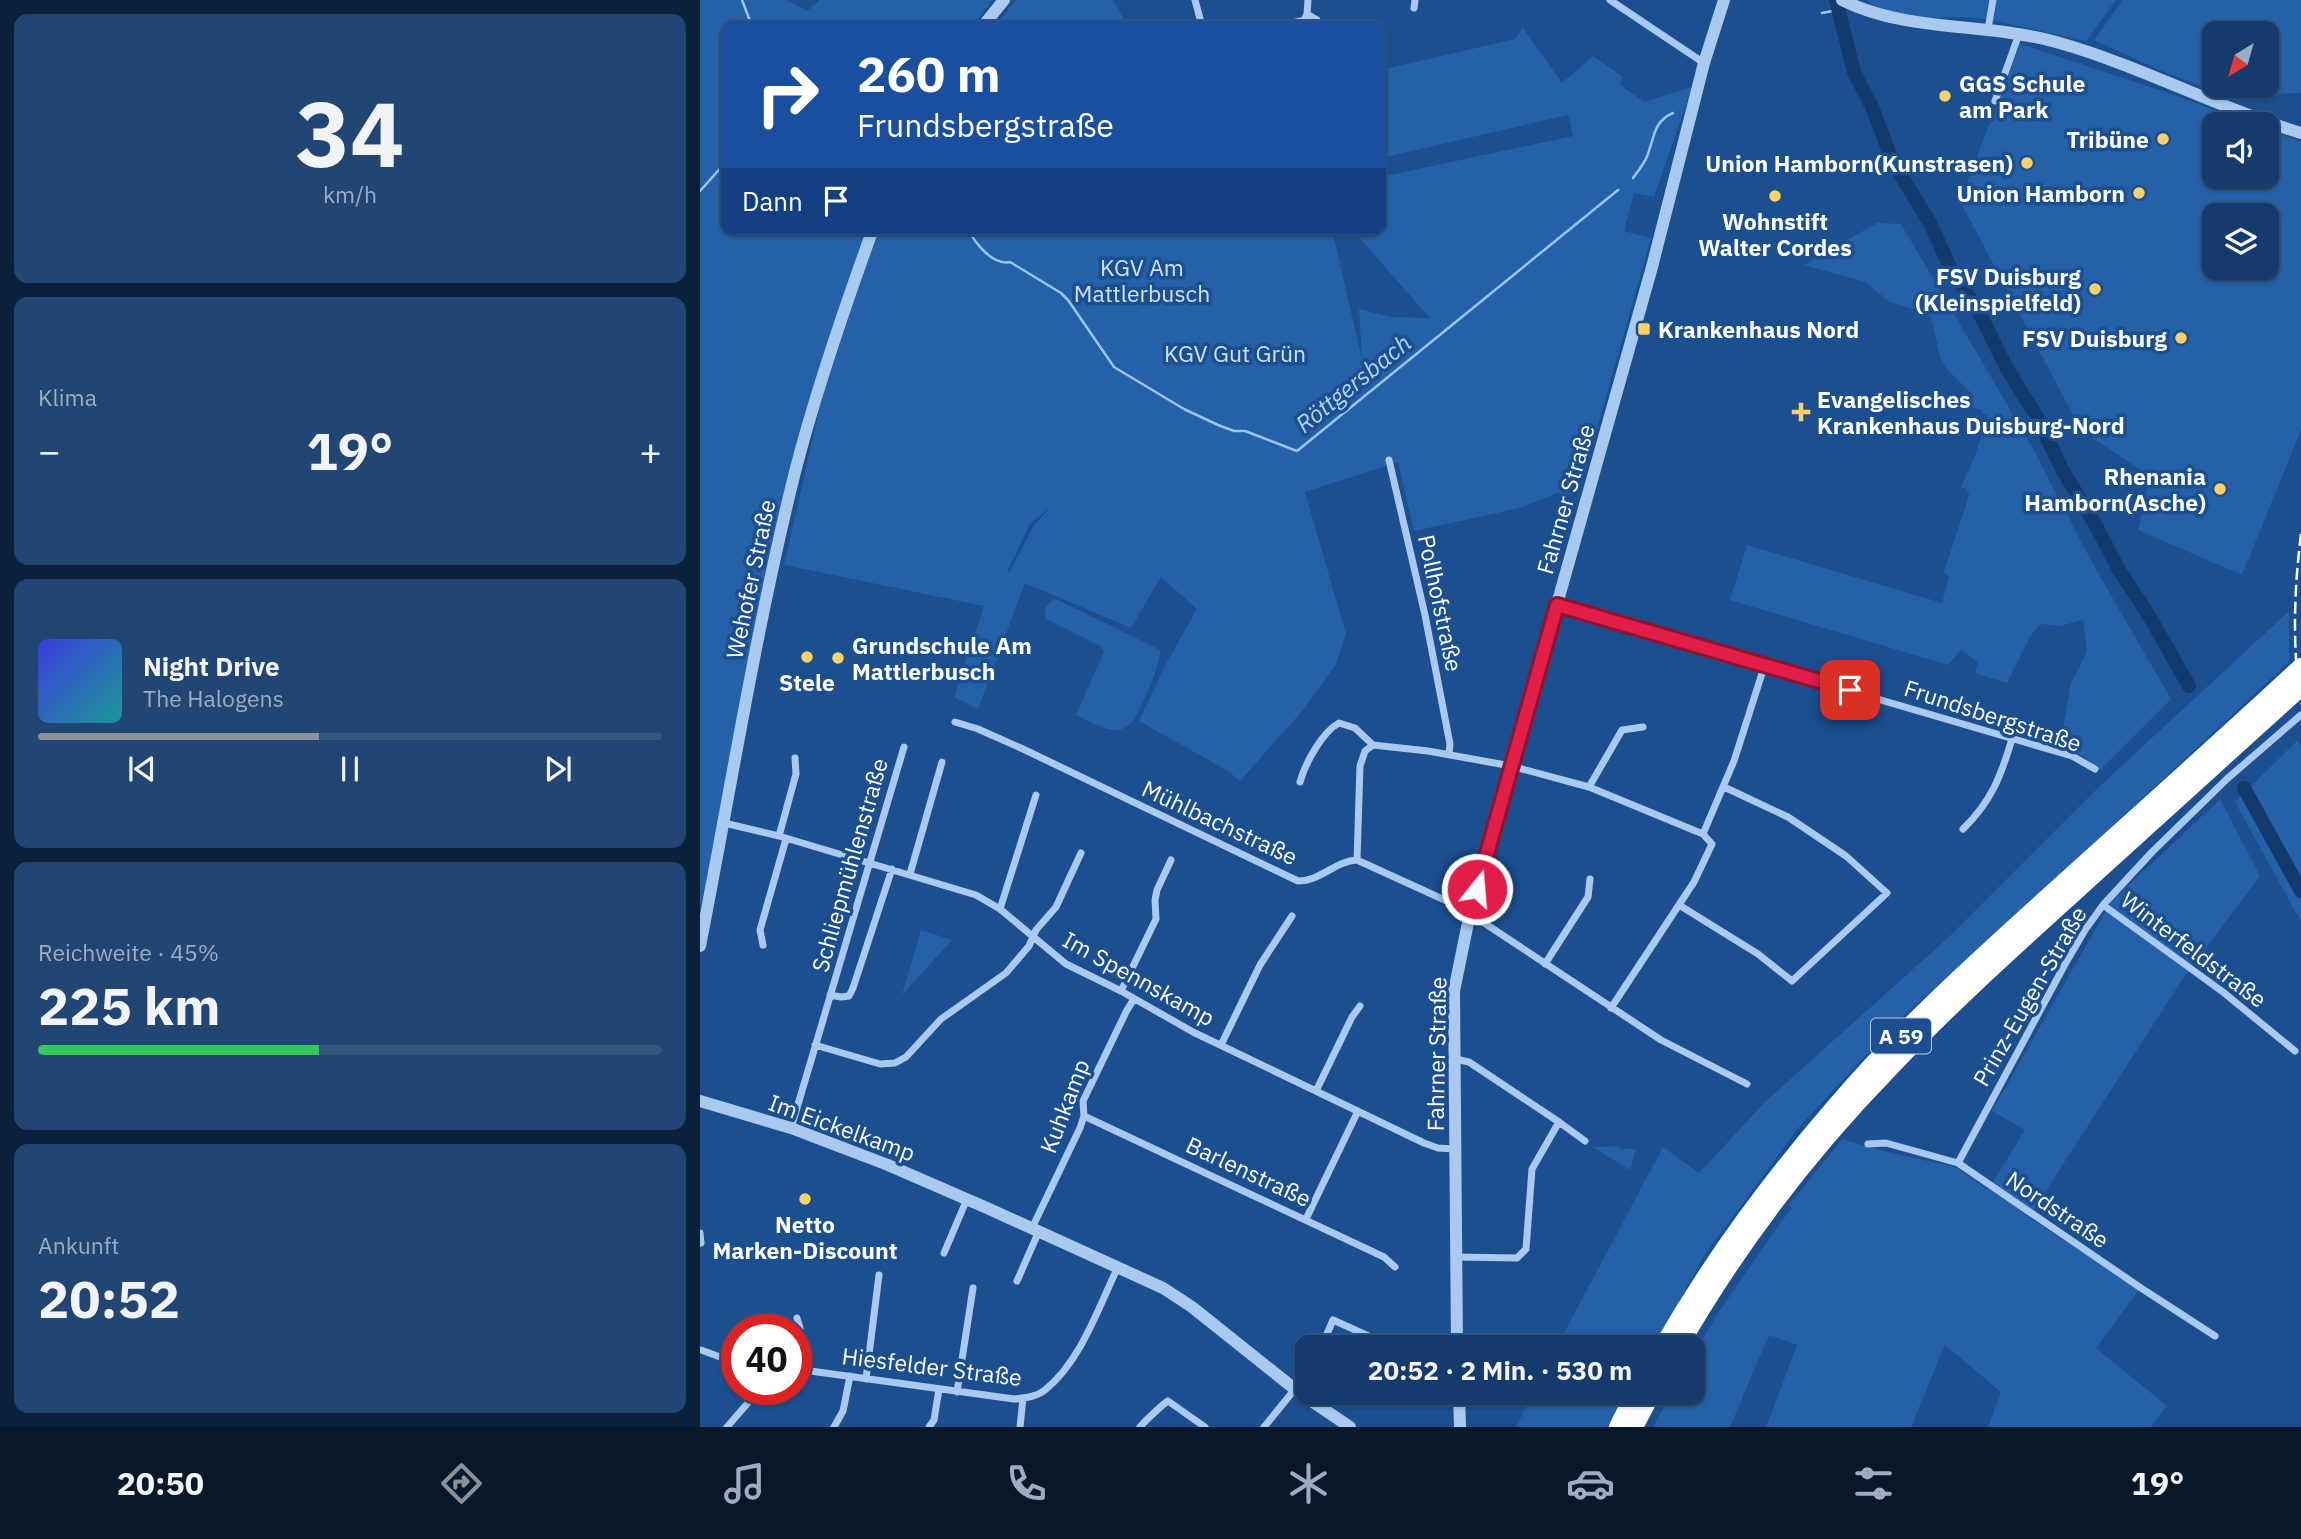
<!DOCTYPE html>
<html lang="de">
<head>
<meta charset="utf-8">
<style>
	:root { --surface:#143b6b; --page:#214673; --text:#f1f3f6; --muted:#9dadc1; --line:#33557e; --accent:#8c9099 }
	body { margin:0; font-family:"IBM Plex Sans",sans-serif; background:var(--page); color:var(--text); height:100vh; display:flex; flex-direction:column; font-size:26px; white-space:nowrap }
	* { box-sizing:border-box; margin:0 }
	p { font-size:23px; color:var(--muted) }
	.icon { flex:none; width:38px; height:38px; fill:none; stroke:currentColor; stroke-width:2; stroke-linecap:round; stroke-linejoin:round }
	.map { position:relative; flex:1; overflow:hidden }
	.sheet { display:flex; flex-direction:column; gap:14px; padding:14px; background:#0b203b; width:700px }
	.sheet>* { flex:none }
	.guide { position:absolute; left:21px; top:21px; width:665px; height:214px; border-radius:14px; box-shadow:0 2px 5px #0004,0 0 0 2px var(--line); background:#1a4fa0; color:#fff; overflow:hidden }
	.needle { width:46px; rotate:217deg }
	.controls { position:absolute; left:1502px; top:21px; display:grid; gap:14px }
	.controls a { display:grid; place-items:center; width:77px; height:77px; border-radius:14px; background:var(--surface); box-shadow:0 2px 5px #0004,0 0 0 2px var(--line); font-size:35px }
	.speed { position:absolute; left:21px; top:1314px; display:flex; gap:14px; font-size:35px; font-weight:700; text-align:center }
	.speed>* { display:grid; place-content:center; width:91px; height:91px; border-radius:50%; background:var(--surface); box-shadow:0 2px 5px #0004,0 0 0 2px var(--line); line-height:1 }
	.speed .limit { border:10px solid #d22; background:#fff; color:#111 }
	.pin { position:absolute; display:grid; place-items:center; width:60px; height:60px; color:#fff; margin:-30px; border-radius:14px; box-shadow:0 4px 10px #0006 }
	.me { position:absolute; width:77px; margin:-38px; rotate:17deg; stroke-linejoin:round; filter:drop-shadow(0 0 5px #0008) }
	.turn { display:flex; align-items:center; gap:24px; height:147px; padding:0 21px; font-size:32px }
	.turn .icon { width:91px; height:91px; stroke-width:2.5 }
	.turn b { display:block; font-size:49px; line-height:60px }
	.then { display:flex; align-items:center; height:66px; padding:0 21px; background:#0003; gap:14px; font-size:26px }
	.big { font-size:52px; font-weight:700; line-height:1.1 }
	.sheet .widget { flex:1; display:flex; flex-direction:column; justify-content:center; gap:10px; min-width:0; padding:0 24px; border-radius:14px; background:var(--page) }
	.sheet .dial { align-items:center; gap:0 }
	.dial b { font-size:91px; line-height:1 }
	.song { display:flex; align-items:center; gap:21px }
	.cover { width:84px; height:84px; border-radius:10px; background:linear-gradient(135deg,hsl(240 70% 55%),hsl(180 70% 35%)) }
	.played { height:7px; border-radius:4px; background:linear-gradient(90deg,var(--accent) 45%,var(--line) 45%) }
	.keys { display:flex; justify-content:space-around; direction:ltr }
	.heat { display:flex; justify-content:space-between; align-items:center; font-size:38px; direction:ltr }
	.charge { height:10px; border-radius:5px; background:linear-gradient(90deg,#34c759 45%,var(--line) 0) }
	.trip { position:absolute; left:595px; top:1335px; width:410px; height:70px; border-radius:14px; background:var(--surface); box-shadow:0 2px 5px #0004,0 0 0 2px var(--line); font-weight:700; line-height:70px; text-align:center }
	.tab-bar { display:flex; height:112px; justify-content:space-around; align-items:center; background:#08182b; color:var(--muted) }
	.tab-bar .icon { width:49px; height:49px }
	.tab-bar .current { color:var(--accent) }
	.tab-bar b { font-size:32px; color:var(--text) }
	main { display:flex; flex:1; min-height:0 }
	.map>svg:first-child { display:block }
	.green { fill:#2461a8; fill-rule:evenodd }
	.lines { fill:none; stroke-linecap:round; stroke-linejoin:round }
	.stream { stroke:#9cc4f0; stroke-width:2.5 }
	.river { stroke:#123a6d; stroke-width:14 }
	.minor { stroke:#a9c9ee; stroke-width:7 }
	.tertiary { stroke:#a9c9ee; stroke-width:12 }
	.motorway { stroke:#fff; stroke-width:18 }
	.rail { stroke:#fff; stroke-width:2.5; stroke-dasharray:12 5; stroke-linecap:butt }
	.route-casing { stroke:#92132f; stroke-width:18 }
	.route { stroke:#e11d48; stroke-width:12 }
	.poi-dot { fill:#ffd166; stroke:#1b4f8f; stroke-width:2.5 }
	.labels { text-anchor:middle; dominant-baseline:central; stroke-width:7; stroke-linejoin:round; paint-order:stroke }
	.shield { fill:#1b4f8f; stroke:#bbcadd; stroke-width:2 }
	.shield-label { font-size:21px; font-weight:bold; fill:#fff }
	.poi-label { font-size:23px; font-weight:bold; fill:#fff; stroke:#1b4f8f; text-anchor:end }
	.park-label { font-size:23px; fill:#cfe3fa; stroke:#1b4f8f }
	.street-label { font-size:23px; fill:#fff; stroke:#1b4f8f }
	.water-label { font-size:24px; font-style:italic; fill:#b5d3f5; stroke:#1b4f8f }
</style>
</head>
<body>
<main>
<section class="sheet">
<div class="widget dial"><b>34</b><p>km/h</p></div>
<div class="widget"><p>Klima</p>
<div class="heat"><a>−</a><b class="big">19°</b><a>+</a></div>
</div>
<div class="widget">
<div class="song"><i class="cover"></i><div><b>Night Drive</b><p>The Halogens</p></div></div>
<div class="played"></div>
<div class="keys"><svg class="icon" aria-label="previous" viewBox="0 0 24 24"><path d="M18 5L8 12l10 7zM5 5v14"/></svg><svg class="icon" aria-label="pause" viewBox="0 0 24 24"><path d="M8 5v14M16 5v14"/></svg><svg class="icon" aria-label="next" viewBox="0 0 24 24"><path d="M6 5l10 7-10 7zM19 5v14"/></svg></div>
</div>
<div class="widget"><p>Reichweite · 45%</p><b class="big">225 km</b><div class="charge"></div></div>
<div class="widget"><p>Ankunft</p><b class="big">20:52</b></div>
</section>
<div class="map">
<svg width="1601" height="1427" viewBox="0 0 1601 1427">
	<rect width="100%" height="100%" fill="#1b4f8f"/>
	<!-- green -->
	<path class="green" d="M0,0H87L107,11L120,0H292L273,26H26V229H171L142,310L57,642L0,912Z
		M316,0H413L428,26H295Z
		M1167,0H1416L1386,41C1352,34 1318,25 1284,19C1245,13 1200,27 1167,0Z
		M1423,0H1601V93L1529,96L1459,70L1394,40ZM1514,33H1566V86H1514Z
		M823,28L862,83L893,56L923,77L920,85L944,102L992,87L954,197L934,193L924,231L951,238L878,495L858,493L820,508L714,531L698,462L605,492L646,634L636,664L604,709L540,781L528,771L439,721L466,664L497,609L461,577L431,628L325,583L278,709L254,697L284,606L84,565L126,380L179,229H632L662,360L659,309L691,317L730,318L654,232L653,229H681V177L873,136L868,115L681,158V70L815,39ZM352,506L334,525L309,573L307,572L330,524Z
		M1320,44L1469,93L1552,124H1514V177H1566V129L1601,142V430L1542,575L1438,530L1450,476L1381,430L1260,201ZM1514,215H1566V268H1514Z
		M1177,223L1201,224L1331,445L1394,566L1471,699L1400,770L1383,756L1360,748L1370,686L1387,652L1383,620L1360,626L1341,624L1331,635L1307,683L1275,673L1278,662L1261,650L1248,665L1030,600L1047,545L1242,603L1249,577L1244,572L1269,495L1267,489L1261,487L1275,456L1288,415L1282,413V410L1273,408V395L1246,368L1240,357L1232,320L1226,313L1190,302L1165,282L1104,265Z
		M356,599L460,650C462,662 440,711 432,722C428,726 423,729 418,730C404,731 388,720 376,715L404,652L400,646L346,619C342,611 347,602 356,599Z
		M1589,611V662L1365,870L1196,1023L1099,1127L1004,1256L953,1347L856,1348L963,1147L999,1173L1065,1102L1250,936L1401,785Z
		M1598,740L1601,749V922L1535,802Z
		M1520,799L1560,876L1484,977L1329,1217L1439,1290L1396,1348L1467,1406L1451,1427H1288L1301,1392L1245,1345L1211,1427H1066L1097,1345L1069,1335L1030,1427H953L972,1393H992V1358L1018,1313L1078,1226L1092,1208L1089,1205L1142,1139L1183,1151L1255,1167L1288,1190L1325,1130L1292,1111L1411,902Z
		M221,930L252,940L202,995Z
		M920,1146L921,1149H936L930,1170L893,1147Z
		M833,1393H928L910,1427H816Z"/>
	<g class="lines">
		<!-- stream -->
		<path class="stream" d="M42,0L52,26
			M1122,13L1138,10
			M933,178C939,170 945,163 948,154C954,137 954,121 973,113
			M0,191L26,162
			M268,229C275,243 293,266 310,262L361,293L368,300L414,367L484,409L518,425L534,431H545L597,451L918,190"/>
		<!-- river -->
		<path class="river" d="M1136,0L1154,72L1171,105L1194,164L1230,223L1249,265L1280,314L1306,367L1337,417L1363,471L1395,524L1419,570L1448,614L1489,686
			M1544,788L1601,891"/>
		<!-- minor -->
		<path class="minor" d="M495,0L502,26
			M910,0L1004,63
			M714,8L715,0
			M607,14L617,20L620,26
			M603,22L607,14L608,0
			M594,26L596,22L601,21L606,26
			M1288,29L1293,0
			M1295,101L1319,34
			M689,460L725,615L750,744L749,754
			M857,605L1372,756L1395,769
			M255,722L278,729L323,749L598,881C621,881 635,861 657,860L760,907L961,1040L1047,1084
			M600,782C605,764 622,732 639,723L655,728L673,745
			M889,787L922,730L943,727
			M24,823L79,836L276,895L300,909L366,964L421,991L493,1032L724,1143L738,1148L755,1149
			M1263,829C1291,802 1301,776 1312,739
			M1003,834L1034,761L1065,664
			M79,836L96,774L95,758
			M657,860L660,766L665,751L673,745L728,751L811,766L889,787L1003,834L1012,844L994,882L911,1008
			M210,874L242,762
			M979,905L1058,954L1092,981L1187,893L1146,856L1088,817L1024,787
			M1403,905L1523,992L1595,1051
			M300,909L336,795
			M63,945L60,930L86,839
			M845,964L888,897L890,879
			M421,991L456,919L455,900L457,890L471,860
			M130,995L141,997L149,996L153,988L192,869
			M115,1045L180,1064L195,1063L206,1057L241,1019L306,973L329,946L336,930L356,907L381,853
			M521,1045L560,965L592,916
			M755,1059L769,1062L859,1122L832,1169L826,1249L817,1258L756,1257
			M616,1091L652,1017L660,1006
			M384,1116L684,1257L695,1267
			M859,1122L885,1141
			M91,1128L204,747
			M1168,1144L1186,1143L1258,1163L1441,1288L1515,1336
			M1258,1163L1364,966L1385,930L1403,905L1452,852L1528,778L1601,715
			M606,1219L658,1111
			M332,1228L380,1128L384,1116L383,1101L427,1010L434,999
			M0,1233L1,1243
			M244,1253L267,1199
			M317,1281L339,1231
			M621,1348L633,1320L684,1343
			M1,1350L20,1357L37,1360
			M96,1369L314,1399C325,1398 336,1397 345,1390C381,1361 398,1308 418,1267
			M97,1369L100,1328L97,1318
			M166,1379L179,1275
			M257,1392L273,1288
			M601,1394L607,1381
			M27,1427L59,1390
			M134,1427L143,1411L150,1376
			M229,1427L234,1420L239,1389
			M320,1427L323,1398
			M440,1427C444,1422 464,1403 468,1401L505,1427
			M564,1427L595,1389"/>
		<!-- tertiary -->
		<path class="tertiary" d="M1142,0C1209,33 1284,22 1356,42C1439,65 1518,108 1601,133
			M283,26L304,0
			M0,946C31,788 56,628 95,472C116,390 144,309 173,229
			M0,1101L91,1128L188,1165L287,1208L463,1288L492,1307L601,1394L650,1427
			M757,1348L754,991L770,913L952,267L1004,63L1024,0
			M759,1393L760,1427"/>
		<!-- motorway -->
		<path class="motorway" d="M962,1348C1011,1262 1070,1182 1135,1107C1200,1030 1275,963 1350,895C1434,819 1518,744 1601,667
			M978,1348C1036,1247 1108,1152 1189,1069C1252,1002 1321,941 1389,879C1460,815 1530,751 1601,687
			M918,1427L935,1393
			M934,1427L952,1393"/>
		<!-- rail -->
		<path class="rail" d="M1601,534C1594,590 1592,648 1601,704"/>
	</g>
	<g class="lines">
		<!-- route casing -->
		<g class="route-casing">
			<path id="route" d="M777,889L857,605L1150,690"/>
		</g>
		<!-- route -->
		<use href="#route" class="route"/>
	</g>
	<!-- markers -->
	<g class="poi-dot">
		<circle cx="1245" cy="96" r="7"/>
		<circle cx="1463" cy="139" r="7"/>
		<circle cx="1327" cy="163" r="7"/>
		<circle cx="1439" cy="193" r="7"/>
		<circle cx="1075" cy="196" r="7"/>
		<circle cx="1395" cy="289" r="7"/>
		<rect x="937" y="322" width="14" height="14" rx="3.5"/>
		<circle cx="1481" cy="338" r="7"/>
		<path d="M1097.5 401.5h7v7h7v7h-7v7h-7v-7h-7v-7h7z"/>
		<circle cx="1520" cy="489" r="7"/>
		<circle cx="107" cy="657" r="7"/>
		<circle cx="138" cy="658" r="7"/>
		<circle cx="105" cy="1199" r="7"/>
	</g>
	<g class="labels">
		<!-- shield labels -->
		<rect class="shield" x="1171" y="1018.5" width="60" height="35" rx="5"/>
		<g class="shield-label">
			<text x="1201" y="1036">A 59</text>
		</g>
		<!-- poi labels -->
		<g class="poi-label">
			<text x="1259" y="83" text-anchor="start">GGS Schule<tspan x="1259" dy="26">am Park</tspan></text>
			<text x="1449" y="139">Tribüne</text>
			<text x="1313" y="163">Union Hamborn(Kunstrasen)</text>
			<text x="1425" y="193">Union Hamborn</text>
			<text x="1075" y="221" text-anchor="middle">Wohnstift<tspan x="1075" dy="26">Walter Cordes</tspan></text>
			<text x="1381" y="276">FSV Duisburg<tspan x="1381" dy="26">(Kleinspielfeld)</tspan></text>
			<text x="958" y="329" text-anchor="start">Krankenhaus Nord</text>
			<text x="1467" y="338">FSV Duisburg</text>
			<text x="1117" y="399" text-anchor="start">Evangelisches<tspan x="1117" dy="26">Krankenhaus Duisburg-Nord</tspan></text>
			<text x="1506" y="476">Rhenania<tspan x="1506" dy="26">Hamborn(Asche)</tspan></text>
			<text x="152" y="645" text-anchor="start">Grundschule Am<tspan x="152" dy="26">Mattlerbusch</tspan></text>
			<text x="107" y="682" text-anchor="middle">Stele</text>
			<text x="105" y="1224" text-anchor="middle">Netto<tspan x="105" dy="26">Marken-Discount</tspan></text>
		</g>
		<!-- park labels -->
		<g class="park-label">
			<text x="442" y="267">KGV Am<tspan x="442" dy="26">Mattlerbusch</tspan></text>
			<text x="535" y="353">KGV Gut Grün</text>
		</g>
		<!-- street labels -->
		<g class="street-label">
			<text transform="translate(865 499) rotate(-74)">Fahrner Straße</text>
			<text transform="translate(50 579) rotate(-78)">Wehofer Straße</text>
			<text transform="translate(741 603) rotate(78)">Pollhofstraße</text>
			<text transform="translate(1293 715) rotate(18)">Frundsbergstraße</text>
			<text transform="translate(520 822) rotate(25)">Mühlbachstraße</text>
			<text transform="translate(149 865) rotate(-74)">Schliepmühlenstraße</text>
			<text transform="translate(1494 949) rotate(37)">Winterfeldstraße</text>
			<text transform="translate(439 978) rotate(29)">Im Spennskamp</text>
			<text transform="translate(1329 996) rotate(-60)">Prinz-Eugen-Straße</text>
			<text transform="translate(736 1054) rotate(-89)">Fahrner Straße</text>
			<text transform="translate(364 1106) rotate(-69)">Kuhkamp</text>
			<text transform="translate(142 1127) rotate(20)">Im Eickelkamp</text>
			<text transform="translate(549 1171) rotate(25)">Barlenstraße</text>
			<text transform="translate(1358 1209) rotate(34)">Nordstraße</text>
			<text transform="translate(232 1366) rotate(7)">Hiesfelder Straße</text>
		</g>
		<!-- water labels -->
		<g class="water-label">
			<text transform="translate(653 383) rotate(-39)">Röttgersbach</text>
		</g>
	</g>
</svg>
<div class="controls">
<a><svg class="needle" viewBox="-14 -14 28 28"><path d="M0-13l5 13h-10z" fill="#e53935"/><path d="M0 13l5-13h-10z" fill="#9dadc1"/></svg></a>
<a><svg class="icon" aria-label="sound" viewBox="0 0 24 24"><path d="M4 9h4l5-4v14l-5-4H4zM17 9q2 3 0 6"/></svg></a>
<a><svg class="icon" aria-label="layers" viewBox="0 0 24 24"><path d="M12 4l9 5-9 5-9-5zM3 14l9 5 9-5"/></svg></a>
</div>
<div class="speed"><div class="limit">40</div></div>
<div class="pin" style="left:1150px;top:690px;background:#d93025"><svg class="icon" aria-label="arrive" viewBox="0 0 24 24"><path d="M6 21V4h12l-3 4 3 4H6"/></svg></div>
<svg class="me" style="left:777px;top:889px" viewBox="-20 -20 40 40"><circle r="17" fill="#e11d48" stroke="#fff" stroke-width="3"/><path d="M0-11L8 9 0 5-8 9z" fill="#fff"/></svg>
<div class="trip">20:52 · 2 Min. · 530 m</div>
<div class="guide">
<div class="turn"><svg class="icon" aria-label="right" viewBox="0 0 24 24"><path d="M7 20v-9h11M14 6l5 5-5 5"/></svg><div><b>260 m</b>Frundsbergstraße</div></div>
<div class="then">Dann<svg class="icon" aria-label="arrive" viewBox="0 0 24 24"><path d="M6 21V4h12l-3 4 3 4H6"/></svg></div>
</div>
</div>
</main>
<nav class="tab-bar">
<b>20:50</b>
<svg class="icon current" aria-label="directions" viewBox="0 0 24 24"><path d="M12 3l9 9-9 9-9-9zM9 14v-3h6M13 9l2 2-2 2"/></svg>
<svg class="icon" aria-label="music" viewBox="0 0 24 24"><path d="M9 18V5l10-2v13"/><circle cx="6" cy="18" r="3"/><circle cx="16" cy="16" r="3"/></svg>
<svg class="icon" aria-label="phone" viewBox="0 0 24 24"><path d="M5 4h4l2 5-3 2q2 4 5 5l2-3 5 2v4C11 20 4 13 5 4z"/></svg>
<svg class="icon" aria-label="climate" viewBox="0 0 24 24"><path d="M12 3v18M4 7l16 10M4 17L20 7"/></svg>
<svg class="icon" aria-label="car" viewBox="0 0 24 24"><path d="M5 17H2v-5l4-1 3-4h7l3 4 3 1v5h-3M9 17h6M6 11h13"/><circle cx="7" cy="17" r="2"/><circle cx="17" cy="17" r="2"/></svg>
<svg class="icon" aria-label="filters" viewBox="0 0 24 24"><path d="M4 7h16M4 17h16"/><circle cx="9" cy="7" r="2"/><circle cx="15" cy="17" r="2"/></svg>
<b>19°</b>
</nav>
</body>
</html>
